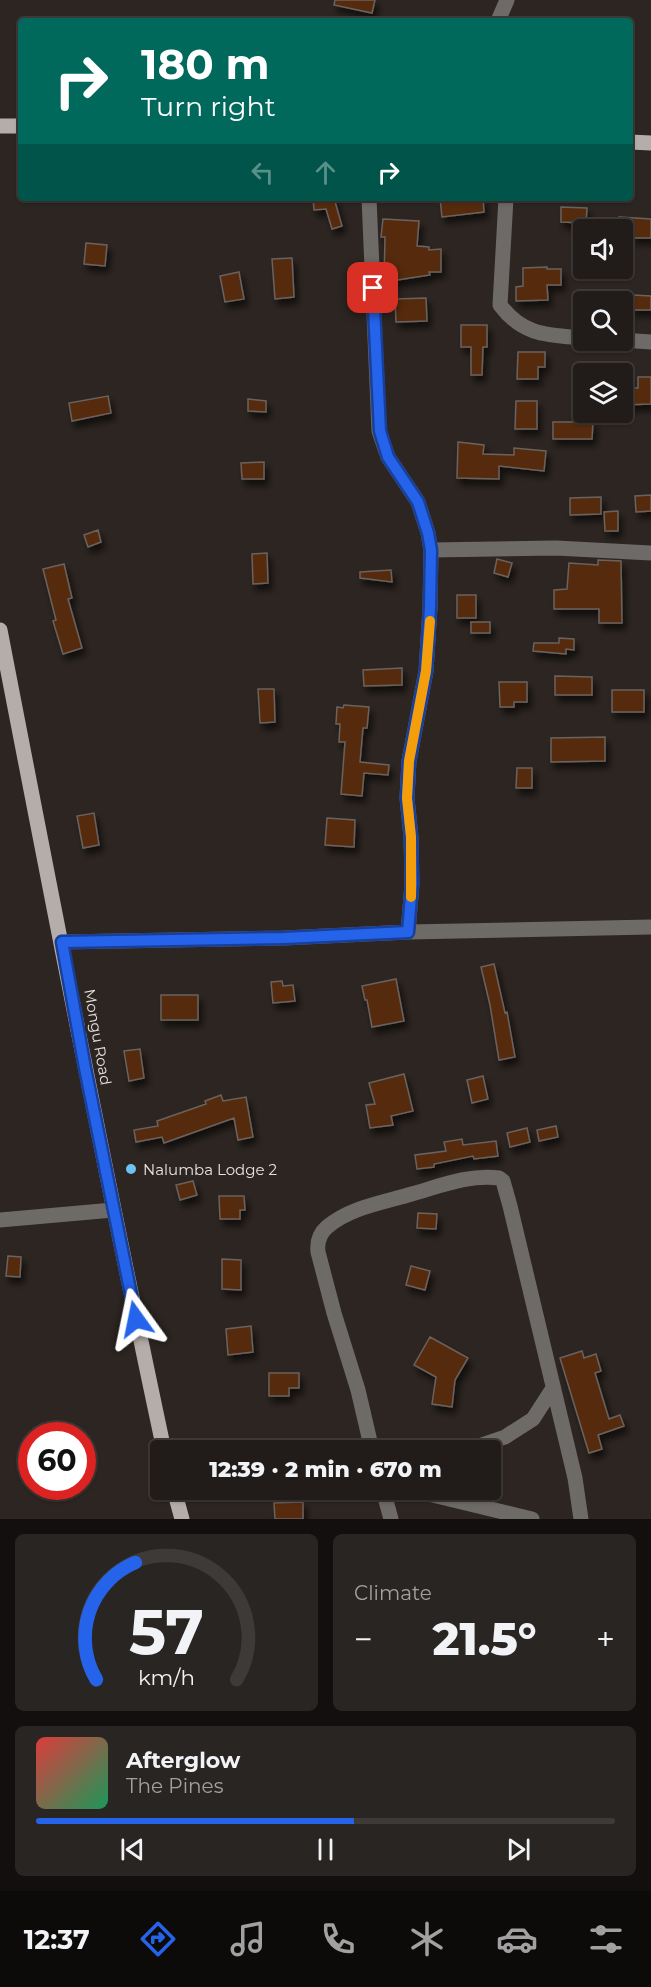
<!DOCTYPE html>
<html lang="en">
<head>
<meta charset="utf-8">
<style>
	:root { --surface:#211c19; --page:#292522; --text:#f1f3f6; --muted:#a2a1a2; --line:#3e3a38; --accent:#2563eb }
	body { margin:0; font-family:Montserrat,sans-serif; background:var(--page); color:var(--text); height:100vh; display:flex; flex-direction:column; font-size:22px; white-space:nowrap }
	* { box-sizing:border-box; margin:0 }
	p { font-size:20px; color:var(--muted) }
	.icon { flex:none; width:33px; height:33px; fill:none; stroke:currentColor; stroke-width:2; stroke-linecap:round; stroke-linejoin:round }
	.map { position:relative; height:1519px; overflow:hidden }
	.drawer { display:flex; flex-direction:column; gap:15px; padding:15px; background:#120f0e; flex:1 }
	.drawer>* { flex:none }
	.top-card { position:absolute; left:18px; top:18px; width:615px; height:183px; border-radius:6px; box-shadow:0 2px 4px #0004,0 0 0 2px var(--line); background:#00695c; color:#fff; overflow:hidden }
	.tools { position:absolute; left:573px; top:219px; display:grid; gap:12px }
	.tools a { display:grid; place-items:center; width:60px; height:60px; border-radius:6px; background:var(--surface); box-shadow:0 2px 4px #0004,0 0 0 2px var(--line); font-size:30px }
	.speed { position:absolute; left:18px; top:1422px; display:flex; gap:12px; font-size:30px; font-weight:700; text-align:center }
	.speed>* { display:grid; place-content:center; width:78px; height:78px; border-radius:50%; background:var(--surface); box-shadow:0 2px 4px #0004,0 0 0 2px var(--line); line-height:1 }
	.speed .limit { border:9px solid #d22; background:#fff; color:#111 }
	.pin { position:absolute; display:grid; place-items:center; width:51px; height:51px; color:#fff; margin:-26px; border-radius:12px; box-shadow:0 3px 9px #0006 }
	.me { position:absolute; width:66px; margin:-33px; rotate:348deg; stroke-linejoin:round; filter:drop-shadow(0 0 4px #0008) }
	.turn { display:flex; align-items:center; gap:21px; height:126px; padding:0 24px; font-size:27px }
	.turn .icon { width:78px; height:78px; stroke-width:2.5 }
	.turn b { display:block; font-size:42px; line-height:51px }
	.lanes { display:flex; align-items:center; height:57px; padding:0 24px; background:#0003; justify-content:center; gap:30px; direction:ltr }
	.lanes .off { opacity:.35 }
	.big { font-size:45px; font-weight:800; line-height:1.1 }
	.drawer .card { flex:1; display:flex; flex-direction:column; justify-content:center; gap:9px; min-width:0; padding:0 21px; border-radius:9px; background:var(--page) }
	.drawer .dial { align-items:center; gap:0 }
	.dial svg { height:156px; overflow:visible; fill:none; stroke:var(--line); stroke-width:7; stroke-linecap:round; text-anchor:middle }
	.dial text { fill:var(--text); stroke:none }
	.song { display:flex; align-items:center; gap:18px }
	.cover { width:72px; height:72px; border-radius:9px; background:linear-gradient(135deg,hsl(0 70% 55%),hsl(150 70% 35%)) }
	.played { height:6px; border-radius:3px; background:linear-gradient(90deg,var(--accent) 55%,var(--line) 55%) }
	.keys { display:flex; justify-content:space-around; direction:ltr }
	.heat { display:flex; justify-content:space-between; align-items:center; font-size:33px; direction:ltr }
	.drawer .tiles { flex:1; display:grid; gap:15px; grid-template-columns:1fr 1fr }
	.card:last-child { grid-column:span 2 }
	.trip { position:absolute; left:150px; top:1440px; width:351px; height:60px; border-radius:6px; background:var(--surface); box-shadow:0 2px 4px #0004,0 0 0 2px var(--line); font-weight:800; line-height:60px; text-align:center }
	.menu { display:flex; height:96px; justify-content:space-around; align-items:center; background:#0d0b0a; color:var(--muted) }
	.menu .icon { width:42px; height:42px }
	.menu .selected { color:var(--accent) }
	.menu b { font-size:27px; color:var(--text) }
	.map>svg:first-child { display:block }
	.building { fill:#562a0e; stroke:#6a625e; stroke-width:1.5; filter:url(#shadow) }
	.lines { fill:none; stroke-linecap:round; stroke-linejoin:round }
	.minor { stroke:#6e6a68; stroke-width:15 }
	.major { stroke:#b5ada9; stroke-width:15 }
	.route-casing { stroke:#184099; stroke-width:15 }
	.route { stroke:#2563eb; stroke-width:10 }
	.slow { stroke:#f59e0b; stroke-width:10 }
	.poi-dot { fill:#6ec2f3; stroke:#2c2521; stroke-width:2 }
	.labels { text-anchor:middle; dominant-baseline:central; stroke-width:6; stroke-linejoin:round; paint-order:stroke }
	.street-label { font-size:15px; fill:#e7e2e0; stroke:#2c2521 }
	.poi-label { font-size:15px; fill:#e7e2e0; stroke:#2c2521; text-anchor:start }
</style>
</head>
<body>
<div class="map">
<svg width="651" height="1519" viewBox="0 0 651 1519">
	<defs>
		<filter id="shadow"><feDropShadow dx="3.5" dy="6" stdDeviation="3" flood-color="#0009"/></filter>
	</defs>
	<rect width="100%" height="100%" fill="#2c2521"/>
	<!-- building -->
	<path class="building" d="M335,0H375L372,13L334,5Z
		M313,198H334L342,226L332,229L326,209L314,210Z
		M440,198H483L484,212L442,217Z
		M561,207L587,208L586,223L561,222Z
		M619,217L651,219V238H632V229L619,228Z
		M383,219L419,221L417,246L429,247V250L441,249V272H429L430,275L384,282L385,237H381Z
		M86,243L107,245L105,266L84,264Z
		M292,258L294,297L275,299L272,259Z
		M547,267V269H561V285H547L548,300L516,301V287L523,286V268Z
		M239,272L244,299L225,302L220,276Z
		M632,295L651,296V310H631Z
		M426,298L427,321L396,322L395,299Z
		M461,325H487V347H483L482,375H471V347H461Z
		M518,352H545V367H538V379H517Z
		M638,377H651V404L622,405V388H638Z
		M108,396L111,413L72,421L69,403Z
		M248,399L266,401V412L248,411Z
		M516,401H537V429H515Z
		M553,422H593L592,439H553Z
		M458,442L484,445L483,454L514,455V448L546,451L544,471L499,466V479L457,478Z
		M264,462V479H242L241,463Z
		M651,495V511L636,512L635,496Z
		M601,497V514L570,515V498Z
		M618,511V531H605L604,512Z
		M98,530L101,542L88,547L84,535Z
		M267,553L268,583L253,584L252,554Z
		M497,559L512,563L508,577L494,573Z
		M598,560L621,561L622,623H599V609H554V590L567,589L569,563L598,565Z
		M64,564L72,598L68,599L82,648L63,654L53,621L56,620L43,569Z
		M391,570L392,582L360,578V572Z
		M457,595H476V618H457Z
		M471,622H490V633H471Z
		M559,638L574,639V650L566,649V654L533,651L534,643H559Z
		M402,668V685L364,686L363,670Z
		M555,676L592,677V695H555Z
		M499,682H527V702H514V707H500Z
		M258,689H274L275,722L260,723Z
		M612,690H644V712H612Z
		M344,705L369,707L367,728H363L360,762L389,765L388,775L364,773L362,796L341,794L345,742H339L340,724H336L337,707L343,708Z
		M605,737V761L551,762V738Z
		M517,768H532V788H516Z
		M94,813L99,845L83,848L77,816Z
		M327,818L355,820L354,847L325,845Z
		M494,964L505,1013L507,1012L515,1057L499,1060L490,1005L481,967Z
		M396,979L404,1021L372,1027L367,1000H365L362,986Z
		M282,981L283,986L293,985L295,1001L273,1003L271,982Z
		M161,995H198V1020H161Z
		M140,1049L144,1078L129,1081L124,1051Z
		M404,1074L413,1111L391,1116L393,1125L370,1128L366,1105L375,1104L369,1083Z
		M483,1076L488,1099L472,1103L467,1080Z
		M221,1095L223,1101L246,1097L253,1137L238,1140L234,1118L164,1143L162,1137L136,1142L134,1130L158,1126L157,1121L206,1104L205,1101Z
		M556,1126L558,1137L539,1141L537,1130Z
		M527,1128L530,1142L510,1147L507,1133Z
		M462,1139L463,1145L496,1141L498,1156L474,1159L473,1156L434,1164V1167L417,1169L415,1155L446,1151L444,1142Z
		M193,1181L197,1195L180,1200L176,1185Z
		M219,1196H244L245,1210H240V1219H220Z
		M418,1213L437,1214L436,1229L417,1228Z
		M8,1256L21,1257L20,1277L6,1276Z
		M222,1259L241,1260V1290L222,1289Z
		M411,1266L430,1271L425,1290L406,1285Z
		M251,1326L253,1352L228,1355L226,1329Z
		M430,1337L468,1358L455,1380L452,1407L432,1404L436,1377L414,1365Z
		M582,1351L584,1358L596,1354L601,1371L595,1373L609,1419L620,1415L624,1426L598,1435L602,1449L589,1453L560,1358Z
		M269,1373H299V1388H289V1396H269Z
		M303,1502V1519H275L274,1503Z"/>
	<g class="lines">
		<!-- minor -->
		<path class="minor" d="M498,21L507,0
			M369,198L379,431L388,457L418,502L428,533L431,550L430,608L426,671L409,761L407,798L411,837L412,884L408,932
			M506,198L500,305C523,336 548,335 584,338
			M622,340L651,342
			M431,550L556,548L651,553
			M62,942L284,938L408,932L651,927
			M0,1220L113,1210
			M372,1450L358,1390L334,1313L318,1252C317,1243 319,1234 327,1227C349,1208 381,1203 408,1195C438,1187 468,1174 499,1178L503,1181L510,1206L575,1478L581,1519
			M467,1450L505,1437L533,1419L553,1388
			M383,1490L391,1519
			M412,1490L532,1519"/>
		<!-- major -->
		<path class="major" d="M0,126H21
			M630,142L651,143
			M0,630C53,904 106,1178 164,1450
			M174,1490L182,1519"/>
	</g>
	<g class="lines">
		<!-- route casing -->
		<g class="route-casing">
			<path id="route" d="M136,1319L85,1068L62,942L284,938L408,932L412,884L411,837L407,798L409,761L426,671L430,608L431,550L428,533L418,502L388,457L380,431L373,288"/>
		</g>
		<!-- route -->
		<use href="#route" class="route"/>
		<!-- slow -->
		<path class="slow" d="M411,897V837L407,798L409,761L426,671L430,621"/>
	</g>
	<!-- markers -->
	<circle class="poi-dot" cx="131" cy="1169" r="6"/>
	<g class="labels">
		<!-- street labels -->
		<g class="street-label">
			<text transform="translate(98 1037) rotate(80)">Mongu Road</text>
		</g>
		<!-- poi labels -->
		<g class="poi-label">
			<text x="143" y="1169">Nalumba Lodge 2</text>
		</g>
	</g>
</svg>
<div class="tools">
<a><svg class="icon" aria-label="sound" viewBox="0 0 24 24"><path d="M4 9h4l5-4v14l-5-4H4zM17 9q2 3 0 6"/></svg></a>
<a><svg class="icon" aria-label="search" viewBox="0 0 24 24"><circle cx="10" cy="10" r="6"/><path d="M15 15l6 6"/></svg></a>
<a><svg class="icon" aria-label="layers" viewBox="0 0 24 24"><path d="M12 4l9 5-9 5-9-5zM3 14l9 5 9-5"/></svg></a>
</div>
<div class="speed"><div class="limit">60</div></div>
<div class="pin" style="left:373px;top:288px;background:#d93025"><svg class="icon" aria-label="arrive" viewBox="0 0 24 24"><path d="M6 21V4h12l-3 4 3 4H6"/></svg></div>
<svg class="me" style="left:136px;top:1319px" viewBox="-20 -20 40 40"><path d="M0-17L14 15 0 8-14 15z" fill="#2563eb" stroke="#fff" stroke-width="4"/></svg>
<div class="trip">12:39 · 2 min · 670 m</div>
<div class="top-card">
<div class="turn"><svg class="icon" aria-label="right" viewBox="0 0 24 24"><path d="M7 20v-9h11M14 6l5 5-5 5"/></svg><div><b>180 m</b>Turn right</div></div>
<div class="lanes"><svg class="icon off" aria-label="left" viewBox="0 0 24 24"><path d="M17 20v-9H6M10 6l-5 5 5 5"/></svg><svg class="icon off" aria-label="ahead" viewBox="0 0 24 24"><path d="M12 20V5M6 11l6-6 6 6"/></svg><svg class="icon" aria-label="right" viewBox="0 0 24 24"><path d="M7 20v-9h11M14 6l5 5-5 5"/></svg></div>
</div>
</div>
<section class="drawer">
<div class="tiles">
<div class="card dial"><svg viewBox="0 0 100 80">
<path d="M14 69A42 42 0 1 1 86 69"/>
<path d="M14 69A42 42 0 0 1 34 9" stroke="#2563eb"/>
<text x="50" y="56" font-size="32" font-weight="700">57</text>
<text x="50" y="72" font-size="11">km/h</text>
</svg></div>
<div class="card"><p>Climate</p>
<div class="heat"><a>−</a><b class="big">21.5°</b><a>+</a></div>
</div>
<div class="card">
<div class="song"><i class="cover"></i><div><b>Afterglow</b><p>The Pines</p></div></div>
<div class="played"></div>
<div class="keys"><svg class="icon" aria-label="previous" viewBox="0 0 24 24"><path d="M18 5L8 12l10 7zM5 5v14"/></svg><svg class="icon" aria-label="pause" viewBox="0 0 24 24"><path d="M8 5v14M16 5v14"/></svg><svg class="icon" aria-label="next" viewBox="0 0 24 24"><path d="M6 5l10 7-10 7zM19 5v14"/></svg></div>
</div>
</div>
</section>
<nav class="menu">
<b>12:37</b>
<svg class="icon selected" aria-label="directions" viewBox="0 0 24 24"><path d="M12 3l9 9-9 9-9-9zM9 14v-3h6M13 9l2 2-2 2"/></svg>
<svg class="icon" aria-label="music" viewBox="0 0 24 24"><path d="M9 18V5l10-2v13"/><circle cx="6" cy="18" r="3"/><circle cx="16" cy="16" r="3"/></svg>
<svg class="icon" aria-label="phone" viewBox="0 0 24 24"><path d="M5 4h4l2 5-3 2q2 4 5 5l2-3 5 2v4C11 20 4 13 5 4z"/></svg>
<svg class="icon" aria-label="climate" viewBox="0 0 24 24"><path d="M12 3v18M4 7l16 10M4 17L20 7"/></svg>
<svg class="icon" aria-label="car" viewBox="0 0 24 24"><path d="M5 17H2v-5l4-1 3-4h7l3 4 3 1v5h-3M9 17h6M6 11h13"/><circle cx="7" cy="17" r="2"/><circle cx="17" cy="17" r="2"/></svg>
<svg class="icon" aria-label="filters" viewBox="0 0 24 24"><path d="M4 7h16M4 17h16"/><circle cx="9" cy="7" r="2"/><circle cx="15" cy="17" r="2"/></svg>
</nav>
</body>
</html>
